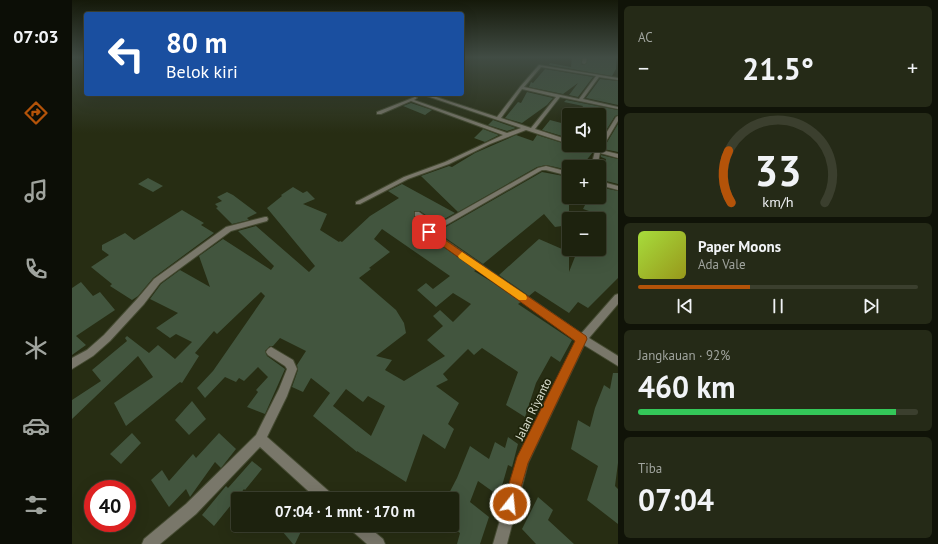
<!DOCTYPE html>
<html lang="id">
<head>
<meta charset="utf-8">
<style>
	:root { --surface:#1d220e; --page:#252a17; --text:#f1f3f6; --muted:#a0a49e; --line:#3b3f2e; --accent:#b45309 }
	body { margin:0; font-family:"PT Sans",sans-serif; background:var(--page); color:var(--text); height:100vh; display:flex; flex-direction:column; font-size:15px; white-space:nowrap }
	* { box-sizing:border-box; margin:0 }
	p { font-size:13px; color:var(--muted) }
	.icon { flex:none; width:22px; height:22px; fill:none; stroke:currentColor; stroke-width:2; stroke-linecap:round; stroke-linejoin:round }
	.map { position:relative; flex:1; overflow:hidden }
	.panel { display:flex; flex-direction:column; gap:6px; padding:6px; background:#101308; width:320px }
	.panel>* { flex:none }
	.banner { position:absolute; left:12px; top:12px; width:380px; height:84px; border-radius:4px; box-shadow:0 4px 16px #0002,0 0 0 1px var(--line); background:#1a4fa0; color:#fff; overflow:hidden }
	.fabs { position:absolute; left:490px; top:108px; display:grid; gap:8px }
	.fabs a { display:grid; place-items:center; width:44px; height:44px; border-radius:4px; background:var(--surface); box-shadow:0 4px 16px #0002,0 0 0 1px var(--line); font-size:20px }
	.speed { position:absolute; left:12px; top:480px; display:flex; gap:8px; font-size:20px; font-weight:700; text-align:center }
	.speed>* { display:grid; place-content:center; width:52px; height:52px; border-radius:50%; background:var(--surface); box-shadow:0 4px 16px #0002,0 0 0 1px var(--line); line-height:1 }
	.speed .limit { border:6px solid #d22; background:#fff; color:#111 }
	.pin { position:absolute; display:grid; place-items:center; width:34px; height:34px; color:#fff; margin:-17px; border-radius:8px; box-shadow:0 2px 6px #0006 }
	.me { position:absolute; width:44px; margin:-22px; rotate:16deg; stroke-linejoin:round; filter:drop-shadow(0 0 3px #0008) }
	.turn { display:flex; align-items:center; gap:14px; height:84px; padding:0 16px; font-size:18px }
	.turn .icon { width:52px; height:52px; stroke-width:2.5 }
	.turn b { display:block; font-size:28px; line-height:34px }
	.big { font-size:30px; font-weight:600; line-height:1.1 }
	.panel .widget { flex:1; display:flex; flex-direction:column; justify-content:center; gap:6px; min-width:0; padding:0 14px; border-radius:6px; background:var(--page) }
	.panel .dial { align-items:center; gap:0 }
	.dial svg { height:104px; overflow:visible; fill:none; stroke:var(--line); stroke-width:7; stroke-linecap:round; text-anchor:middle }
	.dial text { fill:var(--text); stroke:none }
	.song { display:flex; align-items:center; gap:12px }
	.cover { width:48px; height:48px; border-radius:6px; background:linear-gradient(135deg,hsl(80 70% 55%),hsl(60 70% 35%)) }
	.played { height:4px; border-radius:2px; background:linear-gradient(90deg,var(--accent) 40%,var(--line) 40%) }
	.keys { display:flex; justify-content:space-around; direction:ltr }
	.heat { display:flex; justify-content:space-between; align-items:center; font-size:22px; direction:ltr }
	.charge { height:6px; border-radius:3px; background:linear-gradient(90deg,#34c759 92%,var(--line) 0) }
	.trip { position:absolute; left:159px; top:492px; width:228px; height:40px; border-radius:4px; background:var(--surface); box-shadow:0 4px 16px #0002,0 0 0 1px var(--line); font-weight:600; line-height:40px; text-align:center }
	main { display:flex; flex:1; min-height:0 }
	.dock { display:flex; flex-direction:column; width:72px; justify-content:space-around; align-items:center; background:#0c0e06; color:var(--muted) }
	.dock .icon { width:28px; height:28px }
	.dock .current { color:var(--accent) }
	.dock b { font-size:18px; color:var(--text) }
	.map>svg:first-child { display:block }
	.building { fill:#42553e; fill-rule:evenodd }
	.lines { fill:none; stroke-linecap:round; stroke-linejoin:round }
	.service-casing { stroke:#444a31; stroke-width:2 }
	.minor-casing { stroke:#444a31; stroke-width:2 }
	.tertiary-casing { stroke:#444a31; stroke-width:2 }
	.service { fill:#79776a; fill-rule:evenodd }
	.minor { fill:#79776a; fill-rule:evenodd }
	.tertiary { fill:#79776a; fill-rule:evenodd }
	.route { fill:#b45309; stroke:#753606 }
	.slow { fill:#f59e0b }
	.labels { text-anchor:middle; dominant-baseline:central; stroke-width:3.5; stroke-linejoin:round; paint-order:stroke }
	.near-street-label { font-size:12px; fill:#dbe0d0; stroke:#1e230a }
</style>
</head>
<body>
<main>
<nav class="dock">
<b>07:03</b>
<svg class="icon current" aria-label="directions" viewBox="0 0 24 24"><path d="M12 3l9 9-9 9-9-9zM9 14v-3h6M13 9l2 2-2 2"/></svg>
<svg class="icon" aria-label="music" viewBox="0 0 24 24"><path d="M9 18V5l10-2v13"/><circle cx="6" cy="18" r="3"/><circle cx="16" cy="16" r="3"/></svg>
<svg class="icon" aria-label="phone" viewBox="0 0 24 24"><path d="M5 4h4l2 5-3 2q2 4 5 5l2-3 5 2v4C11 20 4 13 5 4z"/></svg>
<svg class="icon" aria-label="climate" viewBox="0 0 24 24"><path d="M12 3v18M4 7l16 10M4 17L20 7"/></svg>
<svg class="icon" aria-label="car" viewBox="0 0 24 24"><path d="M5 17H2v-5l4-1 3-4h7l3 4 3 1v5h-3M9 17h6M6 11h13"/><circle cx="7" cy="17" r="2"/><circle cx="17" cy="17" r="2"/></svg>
<svg class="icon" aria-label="filters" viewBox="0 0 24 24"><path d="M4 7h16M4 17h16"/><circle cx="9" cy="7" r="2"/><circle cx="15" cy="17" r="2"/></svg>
</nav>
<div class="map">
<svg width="546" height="544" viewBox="0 0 546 544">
	<rect width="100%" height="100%" fill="#272d13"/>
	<!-- building -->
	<path class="building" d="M500,57H510L509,64L511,65L515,63L516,57H544V69L540,76L477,65L478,63L499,67Z
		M473,69L521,77L506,97L497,95L506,83L491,94L457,87L459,82L461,83Z
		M528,79L546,81V105L514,98Z
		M455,92L481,98L475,105L450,123L433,118L446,102L449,103Z
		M494,100L546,110V115L543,116L527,142V115H506L511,106L492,102Z
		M339,103L360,110L353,115L331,106Z
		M421,120L444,128L435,131L416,125Z
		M478,120L497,125V131L493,137L470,130Z
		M546,124V152L531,149Z
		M411,129L427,135L413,142L402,138Z
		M444,135L461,141L465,135L497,145H503L521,152L509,167H497V170L474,165L465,167L386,212L349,176L377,166L380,167L403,153Z
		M529,155L546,159V184L530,180L534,159L529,157Z
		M470,172L497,177V225L483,227L472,214L411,264L365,232Z
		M76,178L91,186L81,192L66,184Z
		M330,184L383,213L365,223L348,211H342V217L357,228L340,238V240L346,243L357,237L404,270L402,271L420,282L449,302L446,304L500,340L488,362L479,356L464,383L453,417L434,405L446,372L410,348L402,355L396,349L371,374L376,380L364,386L387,403L376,424L382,429L373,449L351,434L334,482L285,451V452L241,416L258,393L239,378L231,392L220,387L226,370L225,365L234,351L208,338L201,346H198L193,351L195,356L213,369L193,414L175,407L186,392L184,390L196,377L186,367L172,381L167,378L164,382L153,377L133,398L125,388L141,371L193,296L189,292L145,334L142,331L123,353L127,356L110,383L108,382L54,426L42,403L81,377L66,356L0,419V400L29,381L20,370L55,341L53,338L55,336L77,353L86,345L103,359L120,342L104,334L98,338L84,328L106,313L78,299L89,284L108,270L138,287L127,256L151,239L199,270L202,266L166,231L184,226L237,272L243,266L195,208L210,196L209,195L221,187L231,193L235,191L243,199L231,204L255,214L248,230L267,242L268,241L270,242L298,216L327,198L316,191ZM310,229L378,276L361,289L354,283L345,290L364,307L381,293L399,304L381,322L368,310L361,316L371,326L355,340L373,356L332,381L313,370L320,360L304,356L334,333L332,323L324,310L287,278L299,269L297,268L318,252L302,239ZM274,389L291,402L296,396L313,406L299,436L261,406Z
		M527,187L546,191V278L516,308L506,302L497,313L463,291L457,296L427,275L467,239L490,249H497V272L506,249H527V219H518L520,212L511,209L517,197H527Z
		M155,192L161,195L185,213L175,218L177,220L160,224L144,208L146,207L143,204L150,201L145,197Z
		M110,210L132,223L129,225L142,233L81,278L66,296L60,300L38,286L40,284L19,267L37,255L30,250V245L53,233L62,240Z
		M9,282L21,296L28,292L43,310L4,336L14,345L0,355V288Z
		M541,373H546V463L543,486L546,489V524L515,500L526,466L499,449L506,420L518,427L523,408L532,385L538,389Z
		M120,401L134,419L117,435L103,420Z
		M60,433L69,443L49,464L38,454Z
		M147,433L164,449L149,468L143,462L118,497L114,489L97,507L79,480L90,470L97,481L121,454L124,458Z
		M436,437L446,444L440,467L436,465L427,496L406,481L398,502L417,517L408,544H385L388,533L380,527V499H374L385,478L398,446L417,459L423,442L433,448Z
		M180,461L190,469L173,490L172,489L142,526L130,515L154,486L156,488Z
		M466,497L481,510L476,520L502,544H464L450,529Z
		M205,525H232L223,544H221Z"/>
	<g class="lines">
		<!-- service casing -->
		<g class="service-casing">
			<path id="service" d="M511,57H515L514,63L512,64L510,63Z"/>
		</g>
		<!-- minor casing -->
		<g class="minor-casing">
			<path id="minor" d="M467,65L546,78V80L527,77L511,99L546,107V109L488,97L463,129L497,140V144L454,130L418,144L377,164L336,179L288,204H284V202L332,177L373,162L431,135L339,101L309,114H305V112L343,97L345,98L342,100L435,133L449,128L349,94H355L425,117L448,87ZM469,67L524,76L507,99L452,87ZM450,89L484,97L459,128L429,118Z
				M546,116V121L529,150L546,154V158L528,153L525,167H519L523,151L504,145H513L525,148L544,117Z
				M474,166L497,172V176L474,170H470L362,232L513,336L515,339L513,342L510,343L357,235L345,242L341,239L360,228L343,216V212H347L365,225L466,168Z
				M527,181L546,186V190L527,185Z
				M193,217H195L196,219L195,221L159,231L88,283L72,304L38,341L21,356L0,369V358L15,350L32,335L66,298L82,279L154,227Z
				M199,347L221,360L225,369L215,396L195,437L260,494L261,499H245L188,447L124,514L88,544H70L72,539L114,504L184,435L207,389L215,369L213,366L196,355L194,352L196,349Z
				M277,525H294L311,539L313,544H295L279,530Z"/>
		</g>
		<!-- tertiary casing -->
		<g class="tertiary-casing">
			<path id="tertiary" d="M546,294V304L517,338L546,356V366L512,345L456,463L435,544H421L446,458L507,336L543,295Z"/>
		</g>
		<!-- service -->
		<use href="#service" class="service"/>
		<!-- minor -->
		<use href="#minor" class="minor"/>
		<!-- tertiary -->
		<use href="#tertiary" class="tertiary"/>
	</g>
	<!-- sky -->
	<linearGradient id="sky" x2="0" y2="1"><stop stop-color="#15190a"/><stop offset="0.43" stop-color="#414c44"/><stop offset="1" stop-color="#414c44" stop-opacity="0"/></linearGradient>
	<rect width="546" height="133" fill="url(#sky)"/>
	<!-- route -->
	<path class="route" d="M357,229L514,336L515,339L456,463L443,509L438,511L433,509L431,504L445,457L503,341L354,234V230Z"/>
	<!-- slow -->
	<path class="slow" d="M390,252L454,295L455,298L454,300H447L387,258L386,256Z"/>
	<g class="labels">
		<!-- near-street labels -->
		<g class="near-street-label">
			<text transform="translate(461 409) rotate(-64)">Jalan Riyanto</text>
		</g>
	</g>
</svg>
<div class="fabs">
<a><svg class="icon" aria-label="sound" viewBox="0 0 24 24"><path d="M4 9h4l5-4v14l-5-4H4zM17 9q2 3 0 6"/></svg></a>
<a>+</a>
<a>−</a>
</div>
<div class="speed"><div class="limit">40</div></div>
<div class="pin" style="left:357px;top:232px;background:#d93025"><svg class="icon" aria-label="arrive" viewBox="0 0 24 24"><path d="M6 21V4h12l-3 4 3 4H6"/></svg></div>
<svg class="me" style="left:438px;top:504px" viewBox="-20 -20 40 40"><circle r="17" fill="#b45309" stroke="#fff" stroke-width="3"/><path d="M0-11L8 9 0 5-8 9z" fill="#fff"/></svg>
<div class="trip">07:04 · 1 mnt · 170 m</div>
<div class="banner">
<div class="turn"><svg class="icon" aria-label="left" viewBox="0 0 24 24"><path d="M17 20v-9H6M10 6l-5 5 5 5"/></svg><div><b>80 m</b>Belok kiri</div></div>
</div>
</div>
<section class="panel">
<div class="widget"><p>AC</p>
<div class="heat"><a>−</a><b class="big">21.5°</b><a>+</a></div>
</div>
<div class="widget dial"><svg viewBox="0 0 100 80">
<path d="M14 69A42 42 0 1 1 86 69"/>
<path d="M14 69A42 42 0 0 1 12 29" stroke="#b45309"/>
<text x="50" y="56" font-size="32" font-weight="700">33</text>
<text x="50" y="72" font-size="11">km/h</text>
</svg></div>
<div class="widget">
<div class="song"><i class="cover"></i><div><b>Paper Moons</b><p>Ada Vale</p></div></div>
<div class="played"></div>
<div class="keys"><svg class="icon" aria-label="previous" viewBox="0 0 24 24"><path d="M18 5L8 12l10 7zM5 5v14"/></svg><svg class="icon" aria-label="pause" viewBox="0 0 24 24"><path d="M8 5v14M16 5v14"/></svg><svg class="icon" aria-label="next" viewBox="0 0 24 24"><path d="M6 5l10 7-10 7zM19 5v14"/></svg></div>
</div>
<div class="widget"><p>Jangkauan · 92%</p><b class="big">460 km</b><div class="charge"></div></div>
<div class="widget"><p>Tiba</p><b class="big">07:04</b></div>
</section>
</main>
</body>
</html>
